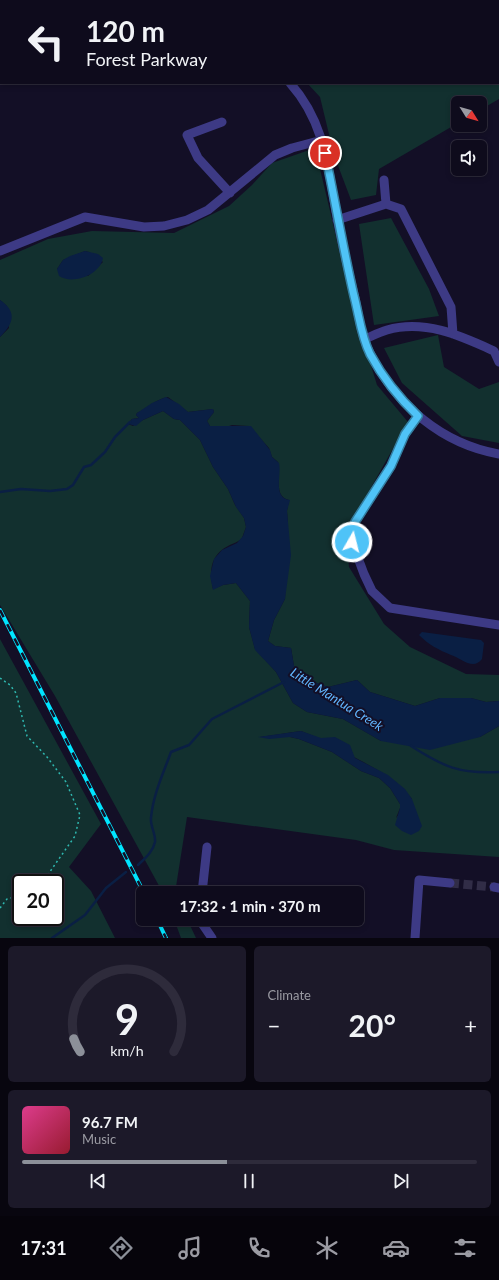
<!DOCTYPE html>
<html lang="en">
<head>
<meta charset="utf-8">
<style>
	:root { --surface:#0e0b1c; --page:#1c1929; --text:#f1f3f6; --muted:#9b9ba3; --line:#2e2b3b; --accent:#8c9099 }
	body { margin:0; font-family:Lato,sans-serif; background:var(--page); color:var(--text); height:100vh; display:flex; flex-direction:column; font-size:15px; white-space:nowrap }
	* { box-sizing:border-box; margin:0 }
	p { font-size:13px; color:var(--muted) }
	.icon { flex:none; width:22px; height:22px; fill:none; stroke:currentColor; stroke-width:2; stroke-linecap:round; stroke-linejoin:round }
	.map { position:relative; height:938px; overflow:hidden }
	.details { display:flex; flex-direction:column; gap:8px; padding:8px; background:#08060f; flex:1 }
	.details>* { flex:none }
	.banner { position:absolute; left:0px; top:0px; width:499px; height:84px; box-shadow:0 2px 6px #0003,0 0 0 1px var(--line); background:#0e0b1c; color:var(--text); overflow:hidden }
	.needle { width:26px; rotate:127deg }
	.tools { position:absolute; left:451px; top:96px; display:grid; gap:8px }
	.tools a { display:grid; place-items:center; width:36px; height:36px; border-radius:6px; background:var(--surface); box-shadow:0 2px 6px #0003,0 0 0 1px var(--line); font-size:20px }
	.speed { position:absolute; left:12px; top:874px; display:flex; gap:8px; font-size:20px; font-weight:700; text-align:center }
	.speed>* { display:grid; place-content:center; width:52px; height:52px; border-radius:50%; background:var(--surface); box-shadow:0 2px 6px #0003,0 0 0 1px var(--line); line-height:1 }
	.speed .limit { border:2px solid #111; border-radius:6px; background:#fff; color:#111 }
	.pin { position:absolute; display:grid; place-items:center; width:34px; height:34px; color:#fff; margin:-17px; border:2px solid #fff; border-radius:50%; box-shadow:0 1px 4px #0007 }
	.me { position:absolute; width:44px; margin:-22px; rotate:8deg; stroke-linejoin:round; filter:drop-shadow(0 0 3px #0008) }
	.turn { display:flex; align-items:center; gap:14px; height:84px; padding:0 20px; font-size:18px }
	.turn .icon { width:52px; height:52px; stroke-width:2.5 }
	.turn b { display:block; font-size:28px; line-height:34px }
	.big { font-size:30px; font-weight:700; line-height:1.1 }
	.details .card { flex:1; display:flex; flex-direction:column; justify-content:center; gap:6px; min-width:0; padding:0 14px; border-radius:6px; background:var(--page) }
	.details .dial { align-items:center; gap:0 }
	.dial svg { height:104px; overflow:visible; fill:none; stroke:var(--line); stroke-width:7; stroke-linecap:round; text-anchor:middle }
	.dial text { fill:var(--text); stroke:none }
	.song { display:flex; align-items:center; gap:12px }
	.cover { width:48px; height:48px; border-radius:6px; background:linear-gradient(135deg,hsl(330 70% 55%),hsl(350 70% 35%)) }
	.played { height:4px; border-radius:2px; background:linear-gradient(90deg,var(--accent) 45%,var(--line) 45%) }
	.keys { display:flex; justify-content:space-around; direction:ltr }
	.heat { display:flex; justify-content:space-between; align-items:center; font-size:22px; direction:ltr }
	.details .tiles { flex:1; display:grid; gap:8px; grid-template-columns:1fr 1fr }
	.card:last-child { grid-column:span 2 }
	.trip { position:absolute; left:136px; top:886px; width:228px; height:40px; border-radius:6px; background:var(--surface); box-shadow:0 2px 6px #0003,0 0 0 1px var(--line); font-weight:700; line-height:40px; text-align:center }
	.dock { display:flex; height:64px; justify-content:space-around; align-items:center; background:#06040b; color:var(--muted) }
	.dock .icon { width:28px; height:28px }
	.dock .current { color:var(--accent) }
	.dock b { font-size:18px; color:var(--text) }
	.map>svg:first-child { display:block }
	.green { fill:#12302f; fill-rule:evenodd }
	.water { fill:#0a1f44 }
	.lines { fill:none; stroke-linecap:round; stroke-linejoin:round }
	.stream { stroke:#0a1f44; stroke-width:2.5 }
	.minor-tunnel { stroke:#312d47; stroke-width:9; stroke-dasharray:9 4.5; stroke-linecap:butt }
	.path { stroke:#2fb8b0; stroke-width:1.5; stroke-dasharray:2 3; stroke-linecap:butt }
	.minor { stroke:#3d3a85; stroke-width:9 }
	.rail-casing { stroke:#00e5ff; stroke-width:4 }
	.rail { stroke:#130f26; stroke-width:2.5; stroke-dasharray:8; stroke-linecap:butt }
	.route-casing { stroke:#337fa1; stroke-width:10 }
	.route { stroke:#4fc3f7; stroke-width:7 }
	.labels { text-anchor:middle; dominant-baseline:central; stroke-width:4; stroke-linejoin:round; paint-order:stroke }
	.water-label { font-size:13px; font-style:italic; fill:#62b6ff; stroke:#130f26 }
</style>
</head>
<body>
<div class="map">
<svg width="499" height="938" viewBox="0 0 499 938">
	<rect width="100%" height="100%" fill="#130f26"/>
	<!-- green -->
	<path class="green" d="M229,0H499V99L480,110V103H458V123L379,169L376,195L351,200L334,155L320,97L307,83H498V1Z
		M315,148L353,307L377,385L408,422L346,532L349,567L384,624L410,647L466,674L499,675V701L486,702L471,698H440L415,706L370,692L357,680L328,687L308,680L294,666L291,648L275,646L268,641L274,620L285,599L288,526L287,511L289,500C273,497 281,474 278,462L272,457L269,448L249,426L232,425L226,427L210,426L207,421L214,412L213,409L188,412L168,397C156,399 148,408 137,413L136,415L139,418L132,419L128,424L133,426L143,420L163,411L174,419L180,420L200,440L213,467L228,489L235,505L244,518L246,527L242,538C237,543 233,543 228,546C210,555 209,572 213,589L223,585L236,583L250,601L249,627L255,649L276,672L293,703L307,712L343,719L381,741L480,737L499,726V857L394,850L356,840L187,817L175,893H163L55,696L0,605V337L9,328L7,306L0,300V260L48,239L92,231L174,233L229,206L252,185L272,163ZM85,251L89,252L103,262L88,276L57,269L63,260ZM301,731C320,738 336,747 354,757C376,769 396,778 412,799L396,818L400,808V804L390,788L379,778L361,771L332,752L299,739L290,737H260Z
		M391,218L429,289L439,316L374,325L359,224Z
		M438,335L444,367L479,389L499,382V443L462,436L402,383L384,348Z
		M0,639L101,824L69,867L91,891L115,938H0ZM21,883H55V917H21Z
		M174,919H187L196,938H181Z"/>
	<!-- water -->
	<path class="water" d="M85,251L98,254L103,258C100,275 73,285 59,276L57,269L63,260L70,256Z
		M0,300C18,312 13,324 0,337Z
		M166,397L179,404L188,412L213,409L214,412L207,421L210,426H251L270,450L272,457L279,463C282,475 272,498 290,500L287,511L291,555L285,599L274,620L268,641L275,646L291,648L294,666L308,680L328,687L357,680L370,692L415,706L440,698H471L486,702L499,701V726L480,737L430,750L381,741L343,719L307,712L293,703L276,672L255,650L249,627L250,601L236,583L223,585L213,590L210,576L214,559L222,550L237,543L243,536L246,527L244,518L236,507L228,489L213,467L200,440L180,420L174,419L163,411L143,420L136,426L128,424L132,419L139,418L136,415L137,413L152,403Z
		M422,632L481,640L484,643L482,659C473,671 461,658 451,655C439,650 429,645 419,635Z
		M301,731L321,738L335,737L350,745L355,758L388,775L405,789L412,799L422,826L419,831L411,835L402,831L395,825L400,808V804L390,788L379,778L361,771L332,752L299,739L290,737L269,739L258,737Z"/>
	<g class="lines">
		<!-- stream -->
		<path class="stream" d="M0,492L21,489L50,491L67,489L73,485L84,467L91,465L105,452L115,437L130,422
			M411,746C444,767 459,774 499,772
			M138,865C144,859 153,852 155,842C156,834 150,826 151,818C153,795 163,774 171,752L189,745L212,719L284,682
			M52,938L85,915L106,888L126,872"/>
		<!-- minor-tunnel -->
		<path class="minor-tunnel" d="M450,883L494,887"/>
		<!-- path -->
		<path class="path" d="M0,678L10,685L16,693L27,736L47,757L66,782L80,815L75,836L42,883
			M0,908L7,899L11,898L21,904"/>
		<!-- minor -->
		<path class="minor" d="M211,0L212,1
			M290,83C324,121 328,165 336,212C341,241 348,269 355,298C359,317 361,336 370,353C396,405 442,444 499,454
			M222,122L187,135L198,158L230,193
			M384,180L386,204
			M337,220L386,204L401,209L451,307L453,334
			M0,251L85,217L144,227L164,226L187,220L208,210L275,155L292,148L322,140
			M365,339C372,336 380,332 387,330C425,319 461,336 494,351L499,362
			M418,416L405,434L391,466L355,522L352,542L364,574L372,591L390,608L499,625
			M494,887L499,888
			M202,893L207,847
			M199,919L212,938
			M415,938L419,880L450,883"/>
		<!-- rail casing -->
		<g class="rail-casing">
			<path id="rail" d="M0,610L144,893
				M157,919L166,938"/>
		</g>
		<!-- rail -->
		<use href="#rail" class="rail"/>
	</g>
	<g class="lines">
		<!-- route casing -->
		<g class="route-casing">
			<path id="route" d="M325,153C335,200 343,248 354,296C359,315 361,336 370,354C383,378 399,398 418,416L405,434L391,466L355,522L352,542"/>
		</g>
		<!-- route -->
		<use href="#route" class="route"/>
	</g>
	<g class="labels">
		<!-- water labels -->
		<g class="water-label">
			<text transform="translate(337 699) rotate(32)">Little Mantua Creek</text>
		</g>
	</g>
</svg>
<div class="tools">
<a><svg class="needle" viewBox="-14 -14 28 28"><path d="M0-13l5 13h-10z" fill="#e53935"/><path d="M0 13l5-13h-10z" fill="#9b9ba3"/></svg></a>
<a><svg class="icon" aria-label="sound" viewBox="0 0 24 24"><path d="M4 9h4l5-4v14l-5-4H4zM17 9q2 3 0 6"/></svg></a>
</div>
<div class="speed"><div class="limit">20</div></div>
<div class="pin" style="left:325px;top:153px;background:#d93025"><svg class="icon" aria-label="arrive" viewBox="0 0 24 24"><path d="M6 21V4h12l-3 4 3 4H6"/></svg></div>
<svg class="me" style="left:352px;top:542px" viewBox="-20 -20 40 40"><circle r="17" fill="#4fc3f7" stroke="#fff" stroke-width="3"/><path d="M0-11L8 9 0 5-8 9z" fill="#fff"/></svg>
<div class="trip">17:32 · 1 min · 370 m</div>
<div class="banner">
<div class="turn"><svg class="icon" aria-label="left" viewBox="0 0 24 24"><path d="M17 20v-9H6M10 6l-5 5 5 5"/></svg><div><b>120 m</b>Forest Parkway</div></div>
</div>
</div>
<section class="details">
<div class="tiles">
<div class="card dial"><svg viewBox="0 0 100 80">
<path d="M14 69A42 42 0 1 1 86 69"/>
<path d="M14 69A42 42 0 0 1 9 59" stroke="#8c9099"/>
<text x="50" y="56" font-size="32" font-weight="700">9</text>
<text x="50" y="72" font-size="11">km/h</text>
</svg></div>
<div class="card"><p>Climate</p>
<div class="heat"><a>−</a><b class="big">20°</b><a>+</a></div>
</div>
<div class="card">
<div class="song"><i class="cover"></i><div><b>96.7 FM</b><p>Music</p></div></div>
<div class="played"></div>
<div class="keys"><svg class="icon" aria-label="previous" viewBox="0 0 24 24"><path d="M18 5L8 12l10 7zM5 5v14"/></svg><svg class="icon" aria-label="pause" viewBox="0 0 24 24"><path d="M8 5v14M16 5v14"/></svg><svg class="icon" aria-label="next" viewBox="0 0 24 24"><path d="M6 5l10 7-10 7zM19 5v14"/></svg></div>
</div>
</div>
</section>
<nav class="dock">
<b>17:31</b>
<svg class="icon current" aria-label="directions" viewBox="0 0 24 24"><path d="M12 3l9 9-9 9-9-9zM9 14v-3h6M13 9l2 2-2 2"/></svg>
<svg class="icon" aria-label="music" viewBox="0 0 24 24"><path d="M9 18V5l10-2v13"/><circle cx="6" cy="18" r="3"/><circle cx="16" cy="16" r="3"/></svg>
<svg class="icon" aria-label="phone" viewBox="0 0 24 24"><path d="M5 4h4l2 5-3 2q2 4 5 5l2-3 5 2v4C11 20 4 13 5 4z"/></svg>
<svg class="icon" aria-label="climate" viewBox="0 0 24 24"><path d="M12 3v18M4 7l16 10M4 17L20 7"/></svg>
<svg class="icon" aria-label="car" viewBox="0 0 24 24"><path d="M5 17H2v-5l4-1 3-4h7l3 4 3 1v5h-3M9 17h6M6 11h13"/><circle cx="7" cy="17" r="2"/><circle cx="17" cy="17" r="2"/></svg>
<svg class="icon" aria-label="filters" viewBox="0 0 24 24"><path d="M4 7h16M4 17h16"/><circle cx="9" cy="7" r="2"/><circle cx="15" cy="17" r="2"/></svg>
</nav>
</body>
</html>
